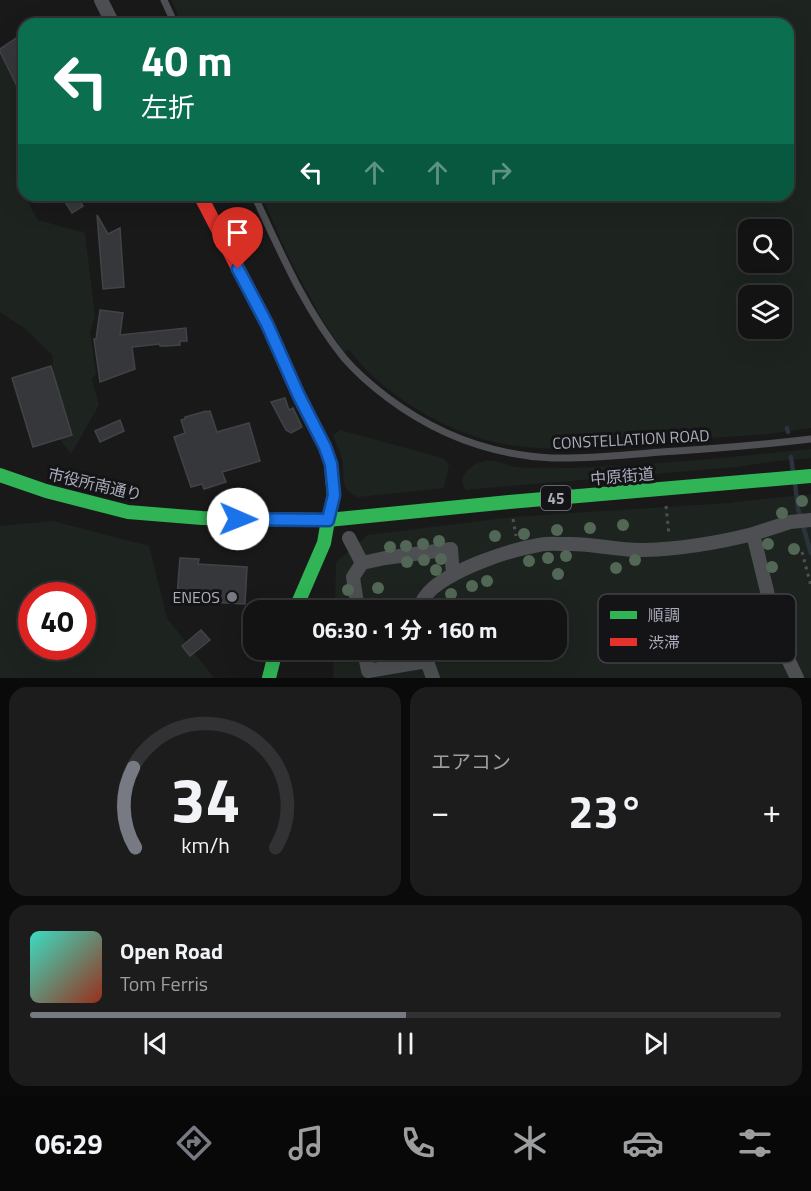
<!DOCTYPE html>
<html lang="ja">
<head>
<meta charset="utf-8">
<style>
	:root { --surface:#131314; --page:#1c1c1d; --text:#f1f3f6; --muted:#9d9ea0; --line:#323234; --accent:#777983 }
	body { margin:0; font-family:"Titillium Web","Noto Sans JP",sans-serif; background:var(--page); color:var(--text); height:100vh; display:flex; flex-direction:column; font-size:22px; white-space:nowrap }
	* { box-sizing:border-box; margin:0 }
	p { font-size:20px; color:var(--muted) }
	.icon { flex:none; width:33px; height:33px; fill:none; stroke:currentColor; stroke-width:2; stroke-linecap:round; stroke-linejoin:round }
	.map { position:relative; height:678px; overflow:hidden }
	.details { display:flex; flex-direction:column; gap:9px; padding:9px; background:#0a0a0b; flex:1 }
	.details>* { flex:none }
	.banner { position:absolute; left:18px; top:18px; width:776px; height:183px; border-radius:18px; box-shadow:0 6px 24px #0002,0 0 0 2px var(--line); background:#0b6e4f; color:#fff; overflow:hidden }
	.fabs { position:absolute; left:738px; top:219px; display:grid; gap:12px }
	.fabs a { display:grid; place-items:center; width:54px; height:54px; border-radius:12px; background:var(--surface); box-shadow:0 6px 24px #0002,0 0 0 2px var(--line); font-size:30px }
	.speed { position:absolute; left:18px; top:582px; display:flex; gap:12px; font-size:30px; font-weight:700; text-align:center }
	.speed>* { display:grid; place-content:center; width:78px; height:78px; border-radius:50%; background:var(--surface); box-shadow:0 6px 24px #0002,0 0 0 2px var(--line); line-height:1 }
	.speed .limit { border:9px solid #d22; background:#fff; color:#111 }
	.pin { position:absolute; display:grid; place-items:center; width:51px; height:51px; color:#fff; margin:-62px -26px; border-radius:50% 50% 50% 0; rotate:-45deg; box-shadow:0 0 6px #0007 }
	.pin .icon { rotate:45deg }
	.me { position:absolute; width:66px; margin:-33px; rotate:91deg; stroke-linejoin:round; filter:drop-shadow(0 0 4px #0008) }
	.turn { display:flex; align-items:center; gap:21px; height:126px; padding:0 24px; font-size:27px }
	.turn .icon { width:78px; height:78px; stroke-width:2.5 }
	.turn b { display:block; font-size:42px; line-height:51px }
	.lanes { display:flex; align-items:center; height:57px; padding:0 24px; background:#0003; justify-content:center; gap:30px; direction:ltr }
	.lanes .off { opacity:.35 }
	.big { font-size:45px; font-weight:700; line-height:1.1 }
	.details .tile { flex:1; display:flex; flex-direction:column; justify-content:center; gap:9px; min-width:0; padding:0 21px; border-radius:18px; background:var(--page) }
	.details .dial { align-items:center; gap:0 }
	.dial svg { height:156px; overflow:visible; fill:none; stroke:var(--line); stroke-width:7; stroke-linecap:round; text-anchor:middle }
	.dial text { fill:var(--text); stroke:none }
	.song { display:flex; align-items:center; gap:18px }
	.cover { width:72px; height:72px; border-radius:9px; background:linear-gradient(135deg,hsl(170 70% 55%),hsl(10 70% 35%)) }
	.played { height:6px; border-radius:3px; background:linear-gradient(90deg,var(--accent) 50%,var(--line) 50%) }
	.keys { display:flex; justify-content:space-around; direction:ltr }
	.heat { display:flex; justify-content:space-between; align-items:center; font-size:33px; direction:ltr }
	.details .tiles { flex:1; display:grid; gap:9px; grid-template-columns:1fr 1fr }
	.tile:last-child { grid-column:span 2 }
	.trip { position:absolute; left:243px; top:600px; width:324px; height:60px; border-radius:18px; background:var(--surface); box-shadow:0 6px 24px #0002,0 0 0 2px var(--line); font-weight:700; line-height:60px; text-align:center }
	.tabs { display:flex; height:96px; justify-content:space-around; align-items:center; background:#080808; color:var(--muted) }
	.tabs .icon { width:42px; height:42px }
	.tabs .on { color:var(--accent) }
	.tabs b { font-size:27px; color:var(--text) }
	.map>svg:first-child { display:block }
	.green { fill:#1d241f; fill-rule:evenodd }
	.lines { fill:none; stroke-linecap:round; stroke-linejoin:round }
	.stream { stroke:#2b333d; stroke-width:4.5 }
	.building { fill:#36373a; stroke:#424346; stroke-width:1.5 }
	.path { stroke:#4f4f54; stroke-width:3; stroke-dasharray:3 4.5; stroke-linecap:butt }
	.lane { stroke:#4d4f53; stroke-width:7 }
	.street { stroke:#4d4f53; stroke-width:14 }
	.fast { stroke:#30b455; stroke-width:14 }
	.jam { stroke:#e5322d; stroke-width:14 }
	.tree { fill:#526756 }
	.route-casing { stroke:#114b97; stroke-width:15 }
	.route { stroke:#1a73e8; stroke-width:10 }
	.poi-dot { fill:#777983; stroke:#141316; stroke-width:2 }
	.labels { text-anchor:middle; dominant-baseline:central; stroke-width:6; stroke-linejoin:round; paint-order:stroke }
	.shield { fill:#141316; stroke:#7d7f8a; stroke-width:1.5 }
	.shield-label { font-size:15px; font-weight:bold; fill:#aaadbb }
	.street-label { font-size:16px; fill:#aaadbb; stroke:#141316 }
	.poi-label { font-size:16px; fill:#aaadbb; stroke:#141316; text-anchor:end }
	.key { fill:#141316; stroke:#414148; stroke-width:1.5 }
	.key-label { font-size:16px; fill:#aaadbb }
</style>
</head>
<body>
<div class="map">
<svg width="811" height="678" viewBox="0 0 811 678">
	<rect width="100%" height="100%" fill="#19191a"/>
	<!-- green -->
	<path class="green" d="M171,0H811V428L767,434L558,449C547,448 536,448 526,447C474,443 424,418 384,386C371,376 360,363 349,350L344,352L323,321L290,260L261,195H788V24H182ZM748,230H782V262H748ZM748,296H782V328H748Z
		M0,55L24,97V177L20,186L24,195L38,220L85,233L95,316L90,332L96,373L92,380L99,405L71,454L51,427L55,384L52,355L23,327L0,312Z
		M340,430L443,458L449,464L444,488L358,497C337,487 346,477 342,459C340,450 335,443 333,435Z
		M811,449V458L776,461L737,467L475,489L466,490C455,477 472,464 484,461C494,459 506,465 515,467C532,469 549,468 566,468C647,466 730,457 811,449Z
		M811,494V678H333L334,650H556V610H335L336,562L368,535L512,517L728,503Z
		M53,521L149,546L167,618L214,678H0V526ZM32,596H82V646H32Z"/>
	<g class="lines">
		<!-- stream -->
		<path class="stream" d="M787,428L788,432
			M791,457L793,471
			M795,483L798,509L811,553"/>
	</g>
	<!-- building -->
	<path class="building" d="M24,33V48L16,53L24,70V100L0,52V49Z
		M61,195H76L83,206L72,213Z
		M97,215L108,234L120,228L124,287L103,289Z
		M100,310L123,313L120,335L186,328L187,341H180V345L167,346H160V344L132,347L135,369L100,382L94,339H96Z
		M51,366L72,435L33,447L12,378Z
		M285,398L289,410L293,408L302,427L291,433L286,430L271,402Z
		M206,411L207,412L210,411L217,432L249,423L260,461L222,472L226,482L204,489L202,484L191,487L174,437L185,433L181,420L185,419V417Z
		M120,420L124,431L100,442L95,431Z
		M180,558L199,559L198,564L247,567L245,604L209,602V598L177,596Z
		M201,630L210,640L190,656L182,646Z"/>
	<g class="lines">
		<!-- path -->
		<path class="path" d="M666,506L669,535
			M513,519L516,536
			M802,552L811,586"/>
		<!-- lane -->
		<path class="lane" d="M164,0L175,24
			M254,195C280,251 305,310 344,358C357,373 372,386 388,398C436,434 491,455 552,458C588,459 625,455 661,452C711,449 761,445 811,439"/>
		<!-- street -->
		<path class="street" d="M101,0L113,24
			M349,538L362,563
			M358,610L353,577L362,563L385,558L451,549L453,575
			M419,610C421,602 426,594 433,588C457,568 508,550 539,545C548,543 558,544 567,544C593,543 618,551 644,550C681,549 717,543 753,534
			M364,650L368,671L427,661
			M423,650L433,678
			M797,678L779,640L753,534L790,522L811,520"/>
		<!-- fast -->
		<path class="fast" d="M0,475L46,491L128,512L202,518L328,520L334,495L332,476
			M295,610L324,543L328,520L509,502L811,476
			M269,678L274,658L278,650"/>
		<!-- jam -->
		<path class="jam" d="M200,195L267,324L299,396L325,447L331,464L332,476"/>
	</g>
	<!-- trees -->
	<g class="tree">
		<circle cx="802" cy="501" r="6"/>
		<circle cx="782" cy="513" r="6"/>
		<circle cx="623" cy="525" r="6"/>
		<circle cx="590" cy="528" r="6"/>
		<circle cx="557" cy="530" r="6"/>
		<circle cx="524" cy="534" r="6"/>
		<circle cx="495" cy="536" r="6"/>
		<circle cx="439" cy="541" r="6"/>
		<circle cx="423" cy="544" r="6"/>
		<circle cx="768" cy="544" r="6"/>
		<circle cx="406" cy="546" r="6"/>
		<circle cx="390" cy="547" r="6"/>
		<circle cx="794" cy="549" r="6"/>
		<circle cx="566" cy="556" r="6"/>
		<circle cx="548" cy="558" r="6"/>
		<circle cx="441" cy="559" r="6"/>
		<circle cx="424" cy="560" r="6"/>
		<circle cx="635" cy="560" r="6"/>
		<circle cx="529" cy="561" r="6"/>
		<circle cx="407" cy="562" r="6"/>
		<circle cx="772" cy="567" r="6"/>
		<circle cx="616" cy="568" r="6"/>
		<circle cx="436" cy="570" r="6"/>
		<circle cx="558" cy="574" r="6"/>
		<circle cx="487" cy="581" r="6"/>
		<circle cx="472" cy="586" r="6"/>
		<circle cx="378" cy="588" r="6"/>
		<circle cx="348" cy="590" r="6"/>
		<circle cx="451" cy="594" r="6"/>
		<circle cx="367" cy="604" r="6"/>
		<circle cx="451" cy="656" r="6"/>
	</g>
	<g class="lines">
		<!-- route casing -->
		<g class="route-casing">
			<path id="route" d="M238,269L267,324L299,396L325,447L331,464L334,495L328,520L238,519"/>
		</g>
		<!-- route -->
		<use href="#route" class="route"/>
	</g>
	<!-- markers -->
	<circle class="poi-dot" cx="232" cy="597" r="6"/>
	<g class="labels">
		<!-- shield labels -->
		<rect class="shield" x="541" y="486" width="30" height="24" rx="4.5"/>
		<g class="shield-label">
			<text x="556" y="498">45</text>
		</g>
		<!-- street labels -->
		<g class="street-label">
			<text transform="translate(631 439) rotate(-3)">CONSTELLATION ROAD</text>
			<text transform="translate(622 476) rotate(-5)">中原街道</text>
			<text transform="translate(95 484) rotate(13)">市役所南通り</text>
		</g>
		<!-- poi labels -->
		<g class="poi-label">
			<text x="220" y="597">ENEOS</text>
		</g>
	</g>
	<!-- legend -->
	<rect x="598" y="594" width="198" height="69" rx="9" class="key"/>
	<rect x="610" y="611" width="27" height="8" fill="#30b455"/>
	<rect x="610" y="638" width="27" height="8" fill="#e5322d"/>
	<g class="key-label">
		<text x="648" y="621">順調</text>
		<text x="648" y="648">渋滞</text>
	</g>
</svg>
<div class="fabs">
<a><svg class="icon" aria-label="search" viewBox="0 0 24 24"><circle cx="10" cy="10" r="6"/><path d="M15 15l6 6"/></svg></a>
<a><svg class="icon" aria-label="layers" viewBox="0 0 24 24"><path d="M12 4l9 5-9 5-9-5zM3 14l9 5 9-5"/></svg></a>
</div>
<div class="speed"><div class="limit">40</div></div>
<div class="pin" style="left:238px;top:269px;background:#d93025"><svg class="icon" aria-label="arrive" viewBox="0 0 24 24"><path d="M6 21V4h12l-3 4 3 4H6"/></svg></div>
<svg class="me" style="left:238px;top:519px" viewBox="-20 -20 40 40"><circle r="19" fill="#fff"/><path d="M0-13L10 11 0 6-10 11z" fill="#1a73e8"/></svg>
<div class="trip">06:30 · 1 分 · 160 m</div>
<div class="banner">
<div class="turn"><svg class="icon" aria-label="left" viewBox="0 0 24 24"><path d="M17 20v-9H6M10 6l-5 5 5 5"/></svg><div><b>40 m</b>左折</div></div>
<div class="lanes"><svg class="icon" aria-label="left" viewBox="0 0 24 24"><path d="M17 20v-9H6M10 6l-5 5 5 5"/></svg><svg class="icon off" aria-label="ahead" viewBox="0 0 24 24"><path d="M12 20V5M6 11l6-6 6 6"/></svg><svg class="icon off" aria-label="ahead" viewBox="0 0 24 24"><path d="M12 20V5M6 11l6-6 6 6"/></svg><svg class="icon off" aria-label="right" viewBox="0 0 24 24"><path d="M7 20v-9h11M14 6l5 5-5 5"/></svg></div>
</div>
</div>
<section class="details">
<div class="tiles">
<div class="tile dial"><svg viewBox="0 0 100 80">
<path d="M14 69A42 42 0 1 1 86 69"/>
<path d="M14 69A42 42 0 0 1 13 28" stroke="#777983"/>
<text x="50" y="56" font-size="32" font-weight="700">34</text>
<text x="50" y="72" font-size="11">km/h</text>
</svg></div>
<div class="tile"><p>エアコン</p>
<div class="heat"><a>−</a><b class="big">23°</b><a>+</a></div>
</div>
<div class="tile">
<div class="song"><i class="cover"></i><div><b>Open Road</b><p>Tom Ferris</p></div></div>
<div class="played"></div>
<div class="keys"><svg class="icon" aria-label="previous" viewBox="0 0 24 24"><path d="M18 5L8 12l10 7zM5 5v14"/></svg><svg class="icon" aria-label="pause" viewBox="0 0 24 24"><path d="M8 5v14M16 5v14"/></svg><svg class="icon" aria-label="next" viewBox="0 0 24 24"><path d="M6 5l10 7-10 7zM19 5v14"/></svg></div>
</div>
</div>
</section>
<nav class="tabs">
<b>06:29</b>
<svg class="icon on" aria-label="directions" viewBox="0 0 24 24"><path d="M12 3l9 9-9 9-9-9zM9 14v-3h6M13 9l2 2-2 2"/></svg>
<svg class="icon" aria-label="music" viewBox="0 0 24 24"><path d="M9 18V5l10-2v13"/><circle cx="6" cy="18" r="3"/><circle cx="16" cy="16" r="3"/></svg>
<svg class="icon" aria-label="phone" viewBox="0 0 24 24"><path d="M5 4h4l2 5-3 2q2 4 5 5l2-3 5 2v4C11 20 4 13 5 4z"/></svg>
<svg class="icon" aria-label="climate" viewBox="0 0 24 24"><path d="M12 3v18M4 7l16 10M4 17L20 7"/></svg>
<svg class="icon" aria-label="car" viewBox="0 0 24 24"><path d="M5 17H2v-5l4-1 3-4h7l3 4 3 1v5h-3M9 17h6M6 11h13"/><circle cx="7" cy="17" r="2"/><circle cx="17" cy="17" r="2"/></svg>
<svg class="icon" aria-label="filters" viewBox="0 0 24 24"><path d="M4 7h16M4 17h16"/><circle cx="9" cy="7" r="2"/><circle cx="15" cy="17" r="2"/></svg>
</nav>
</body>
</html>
